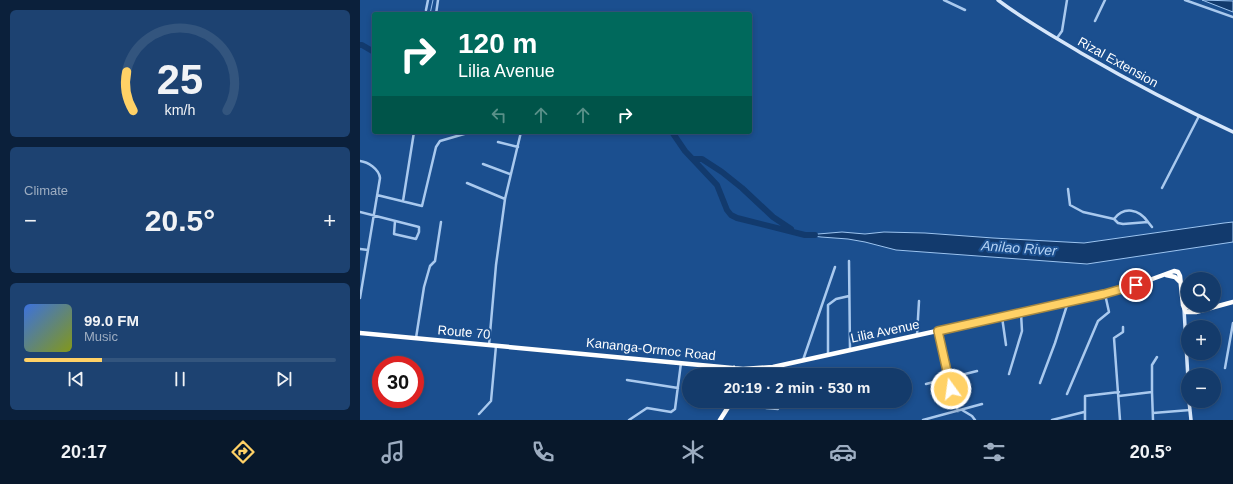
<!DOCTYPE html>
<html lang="en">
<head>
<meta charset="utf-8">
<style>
	:root { --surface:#143b6b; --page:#1d4271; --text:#f1f3f6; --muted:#9dadc1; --line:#33557e; --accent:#ffd166 }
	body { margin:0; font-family:Arial,sans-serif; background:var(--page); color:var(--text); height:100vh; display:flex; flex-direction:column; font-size:15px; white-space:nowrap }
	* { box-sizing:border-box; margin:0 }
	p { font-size:13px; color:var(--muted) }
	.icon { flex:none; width:22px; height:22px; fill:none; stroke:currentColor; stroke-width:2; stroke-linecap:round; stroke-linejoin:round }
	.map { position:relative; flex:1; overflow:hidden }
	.details { display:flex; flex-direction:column; gap:10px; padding:10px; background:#0b203b; width:360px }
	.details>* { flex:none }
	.hud { position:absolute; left:12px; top:12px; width:380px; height:122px; border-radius:4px; box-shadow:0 2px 6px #0003,0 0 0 1px var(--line); background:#00695c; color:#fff; overflow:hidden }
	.buttons { position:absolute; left:821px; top:272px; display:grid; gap:8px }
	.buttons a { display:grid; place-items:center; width:40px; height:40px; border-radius:50%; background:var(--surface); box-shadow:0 2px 6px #0003,0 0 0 1px var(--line); font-size:20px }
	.speed { position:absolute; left:12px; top:356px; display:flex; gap:8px; font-size:20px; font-weight:700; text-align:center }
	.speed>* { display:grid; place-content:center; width:52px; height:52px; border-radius:50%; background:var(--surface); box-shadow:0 2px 6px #0003,0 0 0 1px var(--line); line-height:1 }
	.speed .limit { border:6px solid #d22; background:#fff; color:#111 }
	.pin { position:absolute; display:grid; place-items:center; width:34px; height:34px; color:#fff; margin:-17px; border:2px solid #fff; border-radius:50%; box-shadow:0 1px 4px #0007 }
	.me { position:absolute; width:44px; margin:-22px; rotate:346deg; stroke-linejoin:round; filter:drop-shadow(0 0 3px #0008) }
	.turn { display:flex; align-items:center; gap:14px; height:84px; padding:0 20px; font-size:18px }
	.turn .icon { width:52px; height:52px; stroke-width:2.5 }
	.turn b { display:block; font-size:28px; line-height:34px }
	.lanes { display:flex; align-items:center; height:38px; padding:0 20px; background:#0003; justify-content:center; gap:20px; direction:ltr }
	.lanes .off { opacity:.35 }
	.big { font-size:30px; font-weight:800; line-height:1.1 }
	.details .card { flex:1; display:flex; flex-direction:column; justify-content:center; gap:6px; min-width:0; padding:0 14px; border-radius:6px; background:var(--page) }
	.details .dial { align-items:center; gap:0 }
	.dial svg { height:104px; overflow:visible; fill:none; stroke:var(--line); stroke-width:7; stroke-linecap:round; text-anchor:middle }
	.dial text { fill:var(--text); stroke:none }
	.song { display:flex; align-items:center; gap:12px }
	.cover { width:48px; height:48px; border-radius:6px; background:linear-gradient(135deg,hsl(220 70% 55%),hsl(70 70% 35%)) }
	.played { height:4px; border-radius:2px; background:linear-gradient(90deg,var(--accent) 25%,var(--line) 25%) }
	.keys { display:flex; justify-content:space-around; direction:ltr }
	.heat { display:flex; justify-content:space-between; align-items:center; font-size:22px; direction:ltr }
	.trip { position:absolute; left:322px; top:368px; width:230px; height:40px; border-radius:20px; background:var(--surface); box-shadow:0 2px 6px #0003,0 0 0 1px var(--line); font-weight:800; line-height:40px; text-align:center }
	.dock { display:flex; height:64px; justify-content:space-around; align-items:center; background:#08182b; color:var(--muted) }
	.dock .icon { width:28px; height:28px }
	.dock .current { color:var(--accent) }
	.dock b { font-size:18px; color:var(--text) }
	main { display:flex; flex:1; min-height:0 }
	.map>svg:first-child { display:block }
	.water { fill:#123a6d; stroke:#9cc4f0 }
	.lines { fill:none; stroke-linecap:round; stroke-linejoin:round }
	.stream { stroke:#9cc4f0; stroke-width:1 }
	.river { stroke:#123a6d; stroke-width:6 }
	.street { stroke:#a9c9ee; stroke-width:2.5 }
	.secondary { stroke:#d6e6fa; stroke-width:3.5 }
	.highway { stroke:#fff; stroke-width:4.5 }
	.route-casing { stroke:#a68842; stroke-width:10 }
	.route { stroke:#ffd166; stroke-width:7 }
	.labels { text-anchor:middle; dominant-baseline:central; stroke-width:4; stroke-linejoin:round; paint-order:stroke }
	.street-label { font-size:13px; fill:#fff; stroke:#1b4f8f }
	.water-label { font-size:14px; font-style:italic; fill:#b5d3f5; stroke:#1b4f8f }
</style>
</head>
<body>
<main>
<section class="details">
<div class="card dial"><svg viewBox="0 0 100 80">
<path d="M14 69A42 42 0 1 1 86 69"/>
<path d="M14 69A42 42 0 0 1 9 39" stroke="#ffd166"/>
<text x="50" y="56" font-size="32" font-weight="700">25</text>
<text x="50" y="72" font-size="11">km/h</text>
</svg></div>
<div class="card"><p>Climate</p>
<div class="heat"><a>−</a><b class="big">20.5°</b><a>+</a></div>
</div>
<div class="card">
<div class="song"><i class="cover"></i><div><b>99.0 FM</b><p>Music</p></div></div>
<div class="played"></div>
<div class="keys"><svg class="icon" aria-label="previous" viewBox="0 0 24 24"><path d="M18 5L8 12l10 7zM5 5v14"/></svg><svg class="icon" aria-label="pause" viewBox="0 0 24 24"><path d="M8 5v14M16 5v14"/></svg><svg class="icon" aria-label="next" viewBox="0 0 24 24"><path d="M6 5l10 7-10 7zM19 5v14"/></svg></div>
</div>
</section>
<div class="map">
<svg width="873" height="420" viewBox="0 0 873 420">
	<rect width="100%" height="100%" fill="#1b4f8f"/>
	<!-- water -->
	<path class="water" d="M842,0L873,1V12Z
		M873,222V242L727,264L536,250L505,242L488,239L461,237L446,235L482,232L505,234L524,232L565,233L633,238L724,243L864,223Z"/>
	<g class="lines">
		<!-- stream -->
		<path class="stream" d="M70,14L73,0"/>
		<!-- river -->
		<path class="river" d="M0,45H2L14,52
			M312,132L325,151L357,185L367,210L371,215L377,218L445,235H455
			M333,159H342L362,172L382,188L413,217L431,229"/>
		<!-- street -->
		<path class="street" d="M584,0L605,10
			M825,0L873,17
			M66,10L68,0
			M76,14L78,0
			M735,21L745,0
			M697,38L702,31L707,0
			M138,142L158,147
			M0,161C8,162 19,169 20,178L0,298
			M123,164L150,174
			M107,183L145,199
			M802,188L839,116
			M708,189L710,205L723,212L754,219L758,223L763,224L788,222L792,227
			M17,195L62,206L76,147L80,141L111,132
			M43,201L54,132
			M0,212L59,227V232L56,239L34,234L35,221
			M754,219C764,206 779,209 788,222
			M0,249L8,250
			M489,261L490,350
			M642,317L646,345
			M578,331L588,378L598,411
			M557,335L559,301
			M56,338L64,287L70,266L75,261L81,222
			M129,345L136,265L145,199L161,132
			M468,354V305L476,299L489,296
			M443,360L475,267
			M865,368L873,323
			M649,374L662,331L661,313
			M267,380L318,388
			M680,383L695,343L708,302
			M566,384L617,371
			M792,392L793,420
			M707,394L738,321L749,312L745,294
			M759,396L792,392V365L797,357
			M393,401L406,408L418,409
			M602,410L612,416L615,420
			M793,413L830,410
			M119,414L131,401L136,346
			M269,420L287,408L311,412L315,409L321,363
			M563,420L622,404
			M692,420L724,412
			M725,420V396L759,392
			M760,420L754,338L763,332V327"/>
		<!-- secondary -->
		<path class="secondary" d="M638,0C664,20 693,36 721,53C771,82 821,108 873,132
			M824,309L828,379
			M829,401L831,420"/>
		<!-- highway -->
		<path class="highway" d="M806,275L815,277L820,282
			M823,305L838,311
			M0,333L383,369L413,367L745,294L776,285L814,271L818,272L820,276L823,305L826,312H836L873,302
			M351,368L361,375
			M367,375L370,371L374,368
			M398,375L409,369
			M360,420L372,401"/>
	</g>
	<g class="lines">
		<!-- route casing -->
		<g class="route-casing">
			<path id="route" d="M591,389L578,331L744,294L776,285"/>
		</g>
		<!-- route -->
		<use href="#route" class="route"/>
	</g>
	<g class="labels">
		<!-- street labels -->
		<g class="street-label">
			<text transform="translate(758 62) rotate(29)">Rizal Extension</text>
			<text transform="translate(525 331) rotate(-12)">Lilia Avenue</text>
			<text transform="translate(104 332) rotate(5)">Route 70</text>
			<text transform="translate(291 349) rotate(6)">Kananga-Ormoc Road</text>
		</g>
		<!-- water labels -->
		<g class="water-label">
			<text transform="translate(659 248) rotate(4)">Anilao River</text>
		</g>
	</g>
</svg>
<div class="buttons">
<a><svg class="icon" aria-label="search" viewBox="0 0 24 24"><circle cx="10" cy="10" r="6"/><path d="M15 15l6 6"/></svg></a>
<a>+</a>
<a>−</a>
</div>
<div class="speed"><div class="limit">30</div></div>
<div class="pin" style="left:776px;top:285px;background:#d93025"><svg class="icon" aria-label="arrive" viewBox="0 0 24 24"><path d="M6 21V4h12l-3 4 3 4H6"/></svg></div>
<svg class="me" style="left:591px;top:389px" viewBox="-20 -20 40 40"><circle r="17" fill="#ffd166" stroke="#fff" stroke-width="3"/><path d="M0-11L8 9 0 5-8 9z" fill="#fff"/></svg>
<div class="trip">20:19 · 2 min · 530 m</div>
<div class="hud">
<div class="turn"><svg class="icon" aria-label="right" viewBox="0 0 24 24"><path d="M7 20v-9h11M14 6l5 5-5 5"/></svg><div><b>120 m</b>Lilia Avenue</div></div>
<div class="lanes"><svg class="icon off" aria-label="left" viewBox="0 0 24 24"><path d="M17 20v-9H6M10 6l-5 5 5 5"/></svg><svg class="icon off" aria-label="ahead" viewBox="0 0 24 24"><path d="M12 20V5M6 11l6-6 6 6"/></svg><svg class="icon off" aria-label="ahead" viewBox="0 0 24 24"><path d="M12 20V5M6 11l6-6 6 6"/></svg><svg class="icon" aria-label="right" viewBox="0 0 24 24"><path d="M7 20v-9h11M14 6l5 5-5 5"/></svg></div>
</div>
</div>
</main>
<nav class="dock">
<b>20:17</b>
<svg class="icon current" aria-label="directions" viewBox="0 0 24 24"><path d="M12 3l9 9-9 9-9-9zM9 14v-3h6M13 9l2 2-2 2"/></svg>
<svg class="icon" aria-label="music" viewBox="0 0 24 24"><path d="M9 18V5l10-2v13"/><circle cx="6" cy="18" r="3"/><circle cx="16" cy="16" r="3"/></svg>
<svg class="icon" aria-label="phone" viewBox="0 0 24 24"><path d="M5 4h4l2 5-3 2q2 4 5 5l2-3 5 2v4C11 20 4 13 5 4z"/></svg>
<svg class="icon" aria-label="climate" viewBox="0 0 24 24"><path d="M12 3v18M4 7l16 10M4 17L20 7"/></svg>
<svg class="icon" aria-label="car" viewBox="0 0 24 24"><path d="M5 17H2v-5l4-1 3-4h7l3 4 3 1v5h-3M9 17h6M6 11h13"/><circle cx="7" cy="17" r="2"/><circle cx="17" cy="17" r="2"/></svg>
<svg class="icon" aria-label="filters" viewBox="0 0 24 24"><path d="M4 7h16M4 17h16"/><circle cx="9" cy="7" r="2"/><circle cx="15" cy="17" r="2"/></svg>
<b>20.5°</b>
</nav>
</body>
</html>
